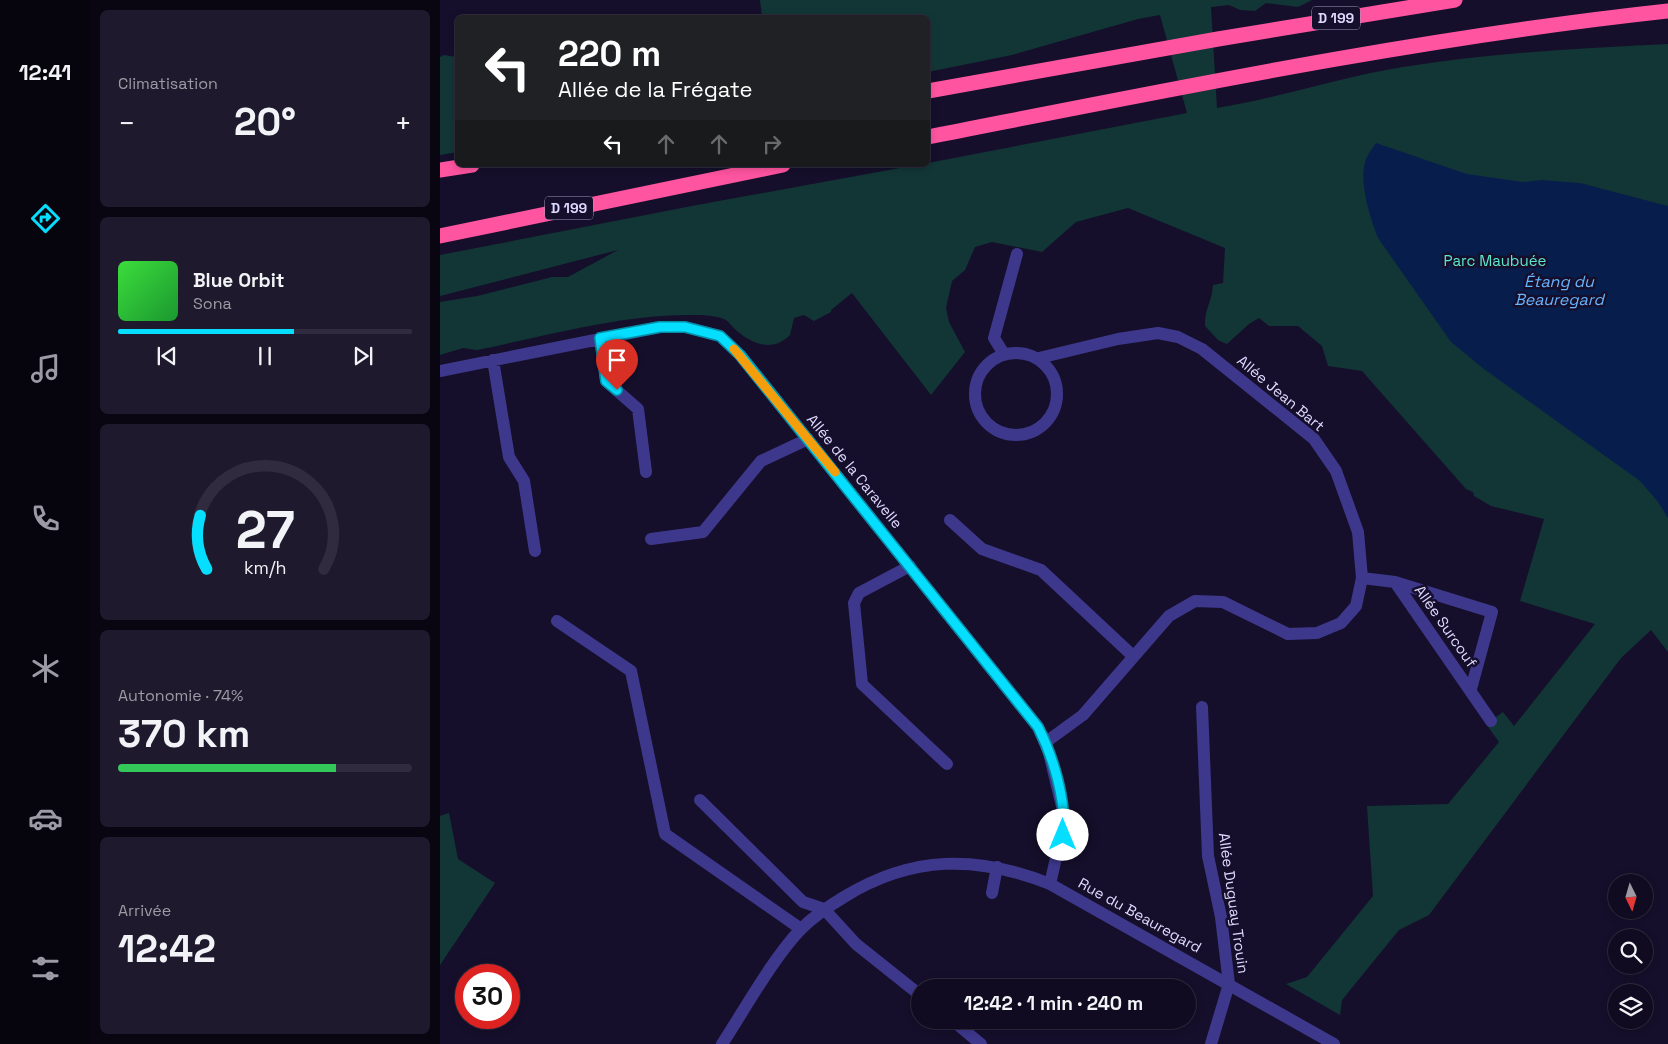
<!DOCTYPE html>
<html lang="fr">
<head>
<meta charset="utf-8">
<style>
	:root { --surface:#100b20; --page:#1e192d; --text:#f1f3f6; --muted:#9c9ba5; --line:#302b3e; --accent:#05deff }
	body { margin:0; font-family:"Space Grotesk",sans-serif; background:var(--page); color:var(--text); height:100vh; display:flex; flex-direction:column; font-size:19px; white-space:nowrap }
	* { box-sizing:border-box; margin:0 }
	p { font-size:16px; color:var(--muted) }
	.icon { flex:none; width:28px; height:28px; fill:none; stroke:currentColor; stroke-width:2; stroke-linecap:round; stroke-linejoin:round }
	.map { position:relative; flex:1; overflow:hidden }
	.panel { display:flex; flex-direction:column; gap:10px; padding:10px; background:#090612; width:350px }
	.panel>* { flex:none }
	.guide { position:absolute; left:15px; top:15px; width:475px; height:152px; border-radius:8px; box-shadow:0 2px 8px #0003,0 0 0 1px var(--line); background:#202124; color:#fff; overflow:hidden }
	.needle { width:32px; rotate:175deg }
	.tools { position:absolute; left:1168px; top:874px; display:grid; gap:10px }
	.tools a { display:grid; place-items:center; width:45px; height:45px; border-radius:50%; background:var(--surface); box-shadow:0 2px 8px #0003,0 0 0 1px var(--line); font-size:25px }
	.speed { position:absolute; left:15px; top:964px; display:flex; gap:10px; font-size:25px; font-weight:700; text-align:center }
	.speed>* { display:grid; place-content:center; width:65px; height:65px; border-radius:50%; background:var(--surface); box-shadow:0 2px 8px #0003,0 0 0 1px var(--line); line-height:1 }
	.speed .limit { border:8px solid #d22; background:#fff; color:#111 }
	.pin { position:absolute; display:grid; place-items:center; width:42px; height:42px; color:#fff; margin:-51px -21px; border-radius:50% 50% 50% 0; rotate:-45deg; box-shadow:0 0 5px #0007 }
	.pin .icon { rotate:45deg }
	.me { position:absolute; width:55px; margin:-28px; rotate:0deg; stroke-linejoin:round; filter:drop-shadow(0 0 4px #0008) }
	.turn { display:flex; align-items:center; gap:18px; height:105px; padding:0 20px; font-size:22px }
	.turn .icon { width:65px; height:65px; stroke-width:2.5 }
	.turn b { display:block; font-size:35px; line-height:42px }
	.lanes { display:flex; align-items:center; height:48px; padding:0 20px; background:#0003; justify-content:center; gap:25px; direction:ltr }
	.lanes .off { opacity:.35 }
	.big { font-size:38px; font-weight:700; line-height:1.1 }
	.panel .widget { flex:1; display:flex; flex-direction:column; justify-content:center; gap:8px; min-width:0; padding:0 18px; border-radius:8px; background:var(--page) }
	.panel .dial { align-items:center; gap:0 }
	.dial svg { height:130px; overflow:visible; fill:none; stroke:var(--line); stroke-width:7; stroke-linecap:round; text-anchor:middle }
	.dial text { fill:var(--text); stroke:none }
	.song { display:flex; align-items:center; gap:15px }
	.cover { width:60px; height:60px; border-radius:8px; background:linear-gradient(135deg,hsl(120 70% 55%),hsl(130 70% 35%)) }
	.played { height:5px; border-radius:2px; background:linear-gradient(90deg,var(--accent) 60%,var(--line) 60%) }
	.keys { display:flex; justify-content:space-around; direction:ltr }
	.heat { display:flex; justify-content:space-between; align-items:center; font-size:28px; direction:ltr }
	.charge { height:8px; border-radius:4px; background:linear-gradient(90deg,#34c759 74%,var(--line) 0) }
	.trip { position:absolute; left:471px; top:979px; width:285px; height:50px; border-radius:25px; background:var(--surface); box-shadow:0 2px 8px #0003,0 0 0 1px var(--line); font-weight:700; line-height:50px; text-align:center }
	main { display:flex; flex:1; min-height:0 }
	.dock { display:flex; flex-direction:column; width:90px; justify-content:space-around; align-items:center; background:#06040d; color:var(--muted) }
	.dock .icon { width:35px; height:35px }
	.dock .active { color:var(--accent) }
	.dock b { font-size:22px; color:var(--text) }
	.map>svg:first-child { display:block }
	.green { fill:#123636 }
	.water { fill:#071e4c }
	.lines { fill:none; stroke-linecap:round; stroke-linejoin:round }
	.lane { stroke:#3e388d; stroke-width:12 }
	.street { stroke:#3e388d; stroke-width:12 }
	.highway { stroke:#ff54a0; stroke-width:15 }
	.route-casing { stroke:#0390a6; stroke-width:12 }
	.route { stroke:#05deff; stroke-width:9 }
	.slow { stroke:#f59e0b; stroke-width:9 }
	.labels { text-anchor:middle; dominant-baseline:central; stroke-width:5; stroke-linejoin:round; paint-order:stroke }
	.shield { fill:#150f2b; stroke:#a29cbf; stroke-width:1 }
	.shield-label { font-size:14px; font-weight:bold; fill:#dfd9ff }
	.park-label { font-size:15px; fill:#5de8ca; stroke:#150f2b }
	.street-label { font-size:15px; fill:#dfd9ff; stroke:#150f2b }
	.water-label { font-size:16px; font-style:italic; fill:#67b4ff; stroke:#150f2b }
</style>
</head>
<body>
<main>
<nav class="dock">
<b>12:41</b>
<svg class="icon active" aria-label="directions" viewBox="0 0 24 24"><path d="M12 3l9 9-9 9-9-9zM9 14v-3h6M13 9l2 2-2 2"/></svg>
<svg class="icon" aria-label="music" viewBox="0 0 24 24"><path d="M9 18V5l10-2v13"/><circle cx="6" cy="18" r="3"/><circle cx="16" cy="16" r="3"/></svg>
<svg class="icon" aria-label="phone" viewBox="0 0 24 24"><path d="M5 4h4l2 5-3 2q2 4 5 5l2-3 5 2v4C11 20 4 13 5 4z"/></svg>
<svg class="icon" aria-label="climate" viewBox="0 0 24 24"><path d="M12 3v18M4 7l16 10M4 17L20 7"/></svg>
<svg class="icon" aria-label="car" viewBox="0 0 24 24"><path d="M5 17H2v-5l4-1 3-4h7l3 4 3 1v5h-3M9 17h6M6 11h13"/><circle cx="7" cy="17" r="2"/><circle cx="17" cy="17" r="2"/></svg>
<svg class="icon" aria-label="filters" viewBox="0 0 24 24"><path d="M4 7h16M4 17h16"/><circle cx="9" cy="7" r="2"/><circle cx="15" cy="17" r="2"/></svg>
</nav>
<section class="panel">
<div class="widget"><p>Climatisation</p>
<div class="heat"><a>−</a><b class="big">20°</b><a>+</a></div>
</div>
<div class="widget">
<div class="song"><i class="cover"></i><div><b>Blue Orbit</b><p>Sona</p></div></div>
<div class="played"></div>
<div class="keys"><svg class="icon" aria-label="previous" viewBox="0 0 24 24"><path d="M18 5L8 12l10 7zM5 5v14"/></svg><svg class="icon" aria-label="pause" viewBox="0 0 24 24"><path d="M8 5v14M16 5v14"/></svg><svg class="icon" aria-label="next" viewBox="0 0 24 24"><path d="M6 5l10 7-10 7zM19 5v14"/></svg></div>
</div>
<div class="widget dial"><svg viewBox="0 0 100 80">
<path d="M14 69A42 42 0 1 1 86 69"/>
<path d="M14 69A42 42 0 0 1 10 36" stroke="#05deff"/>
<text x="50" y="56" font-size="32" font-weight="700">27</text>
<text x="50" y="72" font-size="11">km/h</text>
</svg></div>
<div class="widget"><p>Autonomie · 74%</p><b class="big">370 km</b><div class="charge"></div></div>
<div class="widget"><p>Arrivée</p><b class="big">12:42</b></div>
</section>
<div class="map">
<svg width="1228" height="1044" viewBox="0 0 1228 1044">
	<rect width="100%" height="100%" fill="#150f2b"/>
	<!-- green -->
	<path class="green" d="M320,0H872L858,7L826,3L815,11L800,10L789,5L771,7L777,108C840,98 900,77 963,67C1050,53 1140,48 1228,44V652L1211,630L1181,658L989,915L959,930L902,1000L900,1015L846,984L867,977L933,896L927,806L1008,804L1059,742L1046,724L1063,712L1074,726L1155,624L1080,601L1104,519L1051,506L1034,496L1033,492L1026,489L922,371L888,366L882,346L858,326H829L819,318L809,324L787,344L778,340L765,326C765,307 772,302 773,285L783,283L785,248L688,208L636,222L602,252L552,242L535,247L525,270L512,281L506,308L509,322L525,352L491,395L412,293L391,310V312L374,321L364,315L354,318L350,335C333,352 314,345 297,331C293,328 290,323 286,320C279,316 264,315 256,315C186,313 106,336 37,350L23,348L0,355V302L37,296L112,277H128L178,250L0,296V255L257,205L476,165H488V163L747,113L720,15L698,19L572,55L488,72V18L322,17Z
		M4,55L17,57L18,152L0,155V57Z
		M9,813L18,859L55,883L0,965V816Z"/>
	<!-- water -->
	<path class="water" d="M936,143L1027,174L1083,182L1101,180L1140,183L1228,206V518L1218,502L1200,481L1044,369L1011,342L938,238C930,218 917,177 927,157C929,152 933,148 936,143Z"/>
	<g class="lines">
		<!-- lane -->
		<path class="lane" d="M564,354L554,338L577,254
			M260,800L363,902L384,909
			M552,893L557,867"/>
		<!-- street -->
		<path class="street" d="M160,338L166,381L198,409L206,472
			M535 394a41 41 0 1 1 82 0a41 41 0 1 1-82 0Z
			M599,358L678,339L718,333L738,337L762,349L874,439L896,471L918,532L922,578L916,606L901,623L877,633L848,634L783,602L755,601L729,616L643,715L606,742
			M53,360L69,457L84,481L95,551
			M0,371L220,327H245L280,336L300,355L598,727L609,753L625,819L610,884
			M510,520L542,549L601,570L693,656
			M211,539L263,532L321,461L368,439
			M470,566L419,593L414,603L422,684L507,764
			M922,578L955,582L1051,721
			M955,582L1052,612L1031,689
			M117,621L191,671L225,834L361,929
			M762,707L768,856L781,917L789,984L771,1044
			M384,909L416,944L480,995
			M512,1020L541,1044
			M282,1044C305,1009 333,958 361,929C374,916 389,906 404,897C472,855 537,855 610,884L894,1044"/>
		<!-- highway -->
		<path class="highway" d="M488,91L778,39L1015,0
			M488,137C733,89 979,38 1228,11
			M0,170L32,165
			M0,236L343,165"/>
	</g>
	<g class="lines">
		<!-- route casing -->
		<g class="route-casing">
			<path id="route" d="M177,390L166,381L160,338L220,327H245L280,336L300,355L598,727C613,756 627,802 623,835"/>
		</g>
		<!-- route -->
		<use href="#route" class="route"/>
		<!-- slow -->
		<path class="slow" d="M294,349L395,472"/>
	</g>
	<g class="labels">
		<!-- shield labels -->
		<g class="shield">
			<rect x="872" y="6.5" width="48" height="23" rx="4"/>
			<rect x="105" y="196.5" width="48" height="23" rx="4"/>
		</g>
		<g class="shield-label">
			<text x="896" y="18">D 199</text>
			<text x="129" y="208">D 199</text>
		</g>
		<!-- park labels -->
		<g class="park-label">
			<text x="1055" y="260">Parc Maubuée</text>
		</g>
		<!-- street labels -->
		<g class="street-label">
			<text transform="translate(841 393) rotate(40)">Allée Jean Bart</text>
			<text transform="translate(415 471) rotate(51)">Allée de la Caravelle</text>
			<text transform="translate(1006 626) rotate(55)">Allée Surcouf</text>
			<text transform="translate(794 903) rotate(82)">Allée Duguay Trouin</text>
			<text transform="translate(700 915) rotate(29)">Rue du Beauregard</text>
		</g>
		<!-- water labels -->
		<g class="water-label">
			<text x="1119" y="281">Étang du<tspan x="1119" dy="18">Beauregard</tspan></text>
		</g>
	</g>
</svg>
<div class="tools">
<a><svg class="needle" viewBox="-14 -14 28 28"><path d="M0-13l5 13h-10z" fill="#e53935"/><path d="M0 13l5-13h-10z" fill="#9c9ba5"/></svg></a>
<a><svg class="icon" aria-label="search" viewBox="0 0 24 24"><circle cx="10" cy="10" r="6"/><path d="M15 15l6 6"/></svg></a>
<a><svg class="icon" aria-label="layers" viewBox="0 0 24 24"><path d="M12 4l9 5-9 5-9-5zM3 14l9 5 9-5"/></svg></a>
</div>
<div class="speed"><div class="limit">30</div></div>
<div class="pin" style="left:177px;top:390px;background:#d93025"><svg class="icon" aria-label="arrive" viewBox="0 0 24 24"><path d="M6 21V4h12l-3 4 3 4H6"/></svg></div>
<svg class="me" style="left:623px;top:835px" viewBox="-20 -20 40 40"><circle r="19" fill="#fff"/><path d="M0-13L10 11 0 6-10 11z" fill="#05deff"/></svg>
<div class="trip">12:42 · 1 min · 240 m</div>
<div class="guide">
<div class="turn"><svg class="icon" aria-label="left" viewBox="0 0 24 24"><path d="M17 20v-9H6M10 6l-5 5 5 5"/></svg><div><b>220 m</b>Allée de la Frégate</div></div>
<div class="lanes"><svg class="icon" aria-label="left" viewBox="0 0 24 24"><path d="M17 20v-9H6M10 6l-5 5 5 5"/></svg><svg class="icon off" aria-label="ahead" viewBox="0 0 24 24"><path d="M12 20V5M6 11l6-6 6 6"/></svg><svg class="icon off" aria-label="ahead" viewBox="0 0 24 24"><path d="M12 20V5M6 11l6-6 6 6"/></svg><svg class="icon off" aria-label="right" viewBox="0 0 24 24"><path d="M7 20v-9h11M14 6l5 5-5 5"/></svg></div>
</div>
</div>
</main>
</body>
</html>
